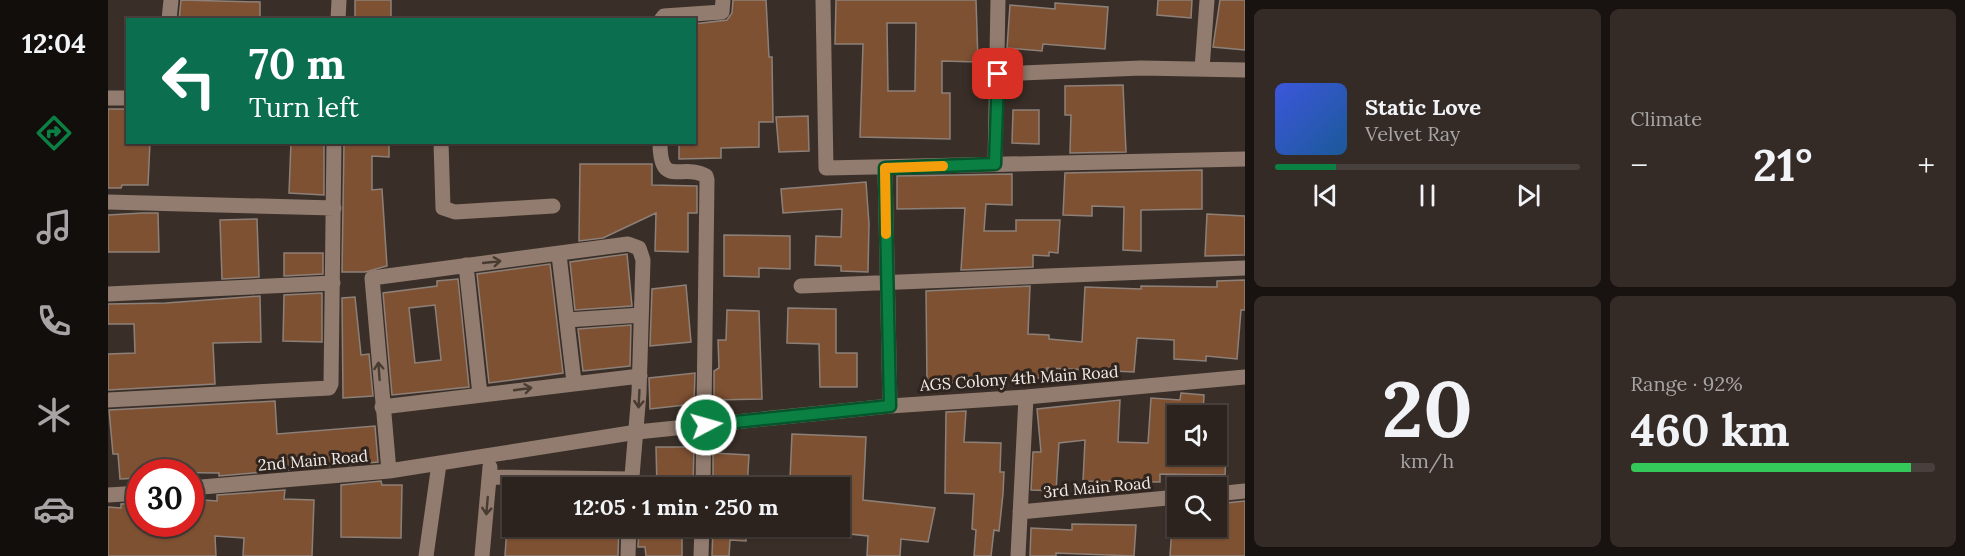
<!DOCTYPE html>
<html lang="en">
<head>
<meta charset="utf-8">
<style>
	:root { --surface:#2c231e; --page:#342b27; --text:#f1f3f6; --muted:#a6a4a4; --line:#48403c; --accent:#0b8043 }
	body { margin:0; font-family:Lora,serif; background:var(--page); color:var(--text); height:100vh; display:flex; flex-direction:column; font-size:22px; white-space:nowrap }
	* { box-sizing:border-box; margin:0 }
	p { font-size:20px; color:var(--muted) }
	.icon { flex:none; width:33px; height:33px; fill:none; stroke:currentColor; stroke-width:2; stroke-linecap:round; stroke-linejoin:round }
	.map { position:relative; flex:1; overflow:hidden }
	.side { display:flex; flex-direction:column; gap:9px; padding:9px; background:#181310; width:720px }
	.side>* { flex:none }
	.banner { position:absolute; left:18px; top:18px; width:570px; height:126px; border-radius:0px; box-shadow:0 2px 4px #0004,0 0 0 2px var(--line); background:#0b6e4f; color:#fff; overflow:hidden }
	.controls { position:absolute; left:1059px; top:405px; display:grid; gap:12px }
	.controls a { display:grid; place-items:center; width:60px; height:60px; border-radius:0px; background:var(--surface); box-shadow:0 2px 4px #0004,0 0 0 2px var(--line); font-size:30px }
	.speed { position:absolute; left:18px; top:459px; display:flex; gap:12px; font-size:30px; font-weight:700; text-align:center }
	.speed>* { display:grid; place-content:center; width:78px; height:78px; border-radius:50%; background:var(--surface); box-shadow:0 2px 4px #0004,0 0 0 2px var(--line); line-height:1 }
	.speed .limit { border:9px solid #d22; background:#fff; color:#111 }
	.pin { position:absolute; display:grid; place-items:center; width:51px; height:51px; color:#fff; margin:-26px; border-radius:12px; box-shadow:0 3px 9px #0006 }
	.me { position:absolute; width:66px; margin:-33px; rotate:84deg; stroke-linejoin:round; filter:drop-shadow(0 0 4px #0008) }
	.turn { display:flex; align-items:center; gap:21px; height:126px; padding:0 24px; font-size:27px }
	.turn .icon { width:78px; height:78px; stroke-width:2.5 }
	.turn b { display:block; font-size:42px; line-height:51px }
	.big { font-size:45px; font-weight:800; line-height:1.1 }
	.side .tile { flex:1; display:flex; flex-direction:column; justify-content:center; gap:9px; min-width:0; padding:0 21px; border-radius:9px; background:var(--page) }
	.side .dial { align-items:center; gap:0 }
	.dial b { font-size:78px; line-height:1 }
	.song { display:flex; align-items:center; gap:18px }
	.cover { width:72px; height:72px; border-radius:9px; background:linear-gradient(135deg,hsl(230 70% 55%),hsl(210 70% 35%)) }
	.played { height:6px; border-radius:3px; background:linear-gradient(90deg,var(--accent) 20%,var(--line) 20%) }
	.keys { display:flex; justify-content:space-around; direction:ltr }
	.heat { display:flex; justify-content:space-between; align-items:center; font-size:33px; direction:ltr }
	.charge { height:9px; border-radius:4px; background:linear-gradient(90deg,#34c759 92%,var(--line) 0) }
	.side .tiles { flex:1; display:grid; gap:9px; grid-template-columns:repeat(2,1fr) }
	.trip { position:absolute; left:394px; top:477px; width:348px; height:60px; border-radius:0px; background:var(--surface); box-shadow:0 2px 4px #0004,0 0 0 2px var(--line); font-weight:800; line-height:60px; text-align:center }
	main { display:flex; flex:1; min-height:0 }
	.tab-bar { display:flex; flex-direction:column; width:108px; justify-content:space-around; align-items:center; background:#120e0c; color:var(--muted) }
	.tab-bar .icon { width:42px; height:42px }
	.tab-bar .selected { color:var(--accent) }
	.tab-bar b { font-size:27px; color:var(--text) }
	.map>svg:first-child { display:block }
	.building { fill:#7f5133; stroke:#8d8078; stroke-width:1.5; fill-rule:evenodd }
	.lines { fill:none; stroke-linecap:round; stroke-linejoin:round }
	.minor { stroke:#927c6f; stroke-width:15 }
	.oneway { stroke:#483b32 }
	.route-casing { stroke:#07532c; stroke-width:15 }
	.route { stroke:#0b8043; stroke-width:10 }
	.slow { stroke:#f59e0b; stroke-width:10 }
	.labels { text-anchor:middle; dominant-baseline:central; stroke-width:6; stroke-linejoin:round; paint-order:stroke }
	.street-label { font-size:16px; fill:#f2ebe7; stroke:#2f251e }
</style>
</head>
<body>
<main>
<nav class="tab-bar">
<b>12:04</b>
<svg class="icon selected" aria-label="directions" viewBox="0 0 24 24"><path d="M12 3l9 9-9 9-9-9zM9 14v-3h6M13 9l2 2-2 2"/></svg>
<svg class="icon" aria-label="music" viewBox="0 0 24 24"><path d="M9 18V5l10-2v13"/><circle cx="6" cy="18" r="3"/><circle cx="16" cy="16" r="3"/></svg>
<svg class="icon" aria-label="phone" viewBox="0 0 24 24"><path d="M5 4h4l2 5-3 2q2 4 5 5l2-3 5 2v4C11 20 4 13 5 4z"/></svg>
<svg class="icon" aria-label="climate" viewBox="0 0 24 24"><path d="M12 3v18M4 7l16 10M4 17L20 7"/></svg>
<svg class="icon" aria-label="car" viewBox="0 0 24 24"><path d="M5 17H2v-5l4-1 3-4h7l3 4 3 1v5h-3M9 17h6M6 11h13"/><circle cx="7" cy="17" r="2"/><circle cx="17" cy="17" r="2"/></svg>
</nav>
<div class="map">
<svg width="1137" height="556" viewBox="0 0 1137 556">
	<rect width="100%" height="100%" fill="#3a2f28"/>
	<!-- building -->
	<path class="building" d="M73,0L152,2V20H71Z
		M247,0H283V20H247Z
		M625,0H658L661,57H664L665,122H651V147L613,148V158L571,159V142H586V24L619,20L624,13Z
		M728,0H868L870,62L834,61V93H842V139L752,137L755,44H727ZM779,23H808L807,91H780Z
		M1050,0H1084L1083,18L1049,15Z
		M1112,0H1137V50L1105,47Z
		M947,3L1000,7L997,49L935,44L934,51L899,48L902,5L947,9Z
		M1015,85L1018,152L962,153L963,115H957V86Z
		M0,109H20V142H42L40,185H14L13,188H0Z
		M905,110H931V144L904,143Z
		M700,116L701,151L671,152L668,117Z
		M183,142H216V195L181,193Z
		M236,142H281V157L264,156V190L274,189L279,266L257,272H234Z
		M472,164H544V185L589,186V213H580V252L547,251L548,213L495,238L471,241Z
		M1094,170V209L1033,210V251L1015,250L1016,207L984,206V216L955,215L957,173Z
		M904,174V205L878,204L876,231H908V220H952L950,253L941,252V256L925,255V267L853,270L857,208L789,209V176Z
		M758,182L761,224L760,272L733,271V266L707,265L708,236L733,237L734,209L675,213L673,189Z
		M34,213H50L51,252H0V215Z
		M1099,214L1137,216V255L1097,256Z
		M149,219L151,277L114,279L112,220Z
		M616,235L682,236V269L651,268V277L616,276Z
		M176,253H215V274L176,276Z
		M519,254L524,306L467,310L462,262Z
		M442,264L455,373L381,383L369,274Z
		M350,279L361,387L284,395L275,293L329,286V281ZM327,305L333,360L307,363L301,308Z
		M1137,280V310H1133L1129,359L1098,356V361L1066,359V340L1029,338L1026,372L939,368V378L847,377V383H819L818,291L922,286L920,334L941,335V339L974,342L977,287L1033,289V286L1109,287V281Z
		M578,285L583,342L542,346L544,289Z
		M214,293V342L175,341L176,295Z
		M152,296L153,342L105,343L107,384L0,390V354L27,353L26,324H0V304L58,303Z
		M247,297L253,355L261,354L265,396L235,398L234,298Z
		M680,308L728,309V353H749V387H712L711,344L679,343Z
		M619,310L651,311L654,399L606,400V371L611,368L610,340H618Z
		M523,325L522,366L475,371L470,329Z
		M587,373L586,404L542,409L541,378Z
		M1073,393L1096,395L1095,416H1069L1067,441H1070V454H1118L1117,475L1052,474V482L975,481L977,440L951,443L948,491L923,490L925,452H933L929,409L1012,400L1010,442L1040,443L1043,398L1072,400Z
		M167,401L169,434L267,426L270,462L111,476V473L32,472V478L12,479L10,454H5L1,410Z
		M858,411L856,442L893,443L892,472H896L895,494L891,531L886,530L883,556H866L868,530L864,529L866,494L837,493L838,412Z
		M684,434L758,437L755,500L827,508L820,542L793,539L792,556H759L760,536L732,533V488H716V480L682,479Z
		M548,447H586L585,488H549Z
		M605,453L641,455L639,488H605Z
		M273,481L274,485H294L293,538L233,537V485Z
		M177,490L176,499L206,500L204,556H135L136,538L107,536L108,556H0V507L13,508V504L32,503V524H82V499L109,501V495Z
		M1137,501V556H1062L1064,526H1108V504Z
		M964,524L1028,525L1026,556L948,553V556H922L923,528L964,530Z
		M399,526H429V533L481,536L482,526H511L510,556H397Z
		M531,526H574V556H538L537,547H530Z
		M605,526H639L638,541L622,540L621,556H604Z"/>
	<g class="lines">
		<!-- minor -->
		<path class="minor" d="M715,0L718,168L1137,159
			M61,20L63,0
			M230,20L231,0
			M553,20L556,16L614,12L615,0
			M1094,69L1099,0
			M890,74L1033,68L1137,70
			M0,98H20
			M333,142L335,208L347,212L445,206
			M552,142C552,190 574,162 598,176L599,180L595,488
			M887,164L890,0
			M777,168L782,406
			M0,202L226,208
			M451,255L466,382
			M358,265L372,395
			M693,286L1137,268
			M0,294L225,283
			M459,320L533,315
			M0,400L221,388L223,384L226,142
			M274,407L532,376
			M281,471L264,278L520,244L531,248L535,260L531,393L523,488
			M381,477L523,479
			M82,488L281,471L529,432L782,406L918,397L1137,377
			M1108,494L1137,491
			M0,495L32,493
			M912,512L1070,497
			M318,556L331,464
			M374,556L382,467
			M520,556L521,526
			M593,556L594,526
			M910,556L918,397"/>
	</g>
	<!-- one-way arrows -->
	<defs><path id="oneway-shaft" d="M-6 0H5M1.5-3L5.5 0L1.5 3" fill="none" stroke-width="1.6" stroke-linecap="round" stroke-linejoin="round" transform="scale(1.5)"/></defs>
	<g class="oneway">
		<use href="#oneway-shaft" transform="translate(384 262) rotate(-6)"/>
		<use href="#oneway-shaft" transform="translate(271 371) rotate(-94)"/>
		<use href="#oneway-shaft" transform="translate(415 389) rotate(-8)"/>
		<use href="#oneway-shaft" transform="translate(531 399) rotate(93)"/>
		<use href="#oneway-shaft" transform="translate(379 506) rotate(95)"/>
	</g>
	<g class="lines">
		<!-- route casing -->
		<g class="route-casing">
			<path id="route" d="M598,425L782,406L777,168L887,164L890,74"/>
		</g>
		<!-- route -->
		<use href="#route" class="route"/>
		<!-- slow -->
		<path class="slow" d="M778,234L777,168L835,166"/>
	</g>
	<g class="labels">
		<!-- street labels -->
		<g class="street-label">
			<text transform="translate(911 378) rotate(-4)">AGS Colony 4th Main Road</text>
			<text transform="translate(205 460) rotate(-5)">2nd Main Road</text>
			<text transform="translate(989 487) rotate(-5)">3rd Main Road</text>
		</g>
	</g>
</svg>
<div class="controls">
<a><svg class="icon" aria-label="sound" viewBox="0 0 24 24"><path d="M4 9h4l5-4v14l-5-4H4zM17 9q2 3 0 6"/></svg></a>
<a><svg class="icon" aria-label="search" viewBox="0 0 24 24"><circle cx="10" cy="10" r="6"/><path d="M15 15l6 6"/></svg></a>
</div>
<div class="speed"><div class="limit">30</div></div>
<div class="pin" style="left:890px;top:74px;background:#d93025"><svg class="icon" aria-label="arrive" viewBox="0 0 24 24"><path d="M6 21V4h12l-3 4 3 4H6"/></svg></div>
<svg class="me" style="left:598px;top:425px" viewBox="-20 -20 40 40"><circle r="17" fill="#0b8043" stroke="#fff" stroke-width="3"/><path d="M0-11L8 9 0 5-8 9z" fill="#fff"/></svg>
<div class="trip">12:05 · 1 min · 250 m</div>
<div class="banner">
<div class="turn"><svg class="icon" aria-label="left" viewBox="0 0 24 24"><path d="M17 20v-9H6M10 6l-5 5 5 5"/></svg><div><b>70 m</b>Turn left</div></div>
</div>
</div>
<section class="side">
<div class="tiles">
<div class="tile">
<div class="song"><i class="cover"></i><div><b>Static Love</b><p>Velvet Ray</p></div></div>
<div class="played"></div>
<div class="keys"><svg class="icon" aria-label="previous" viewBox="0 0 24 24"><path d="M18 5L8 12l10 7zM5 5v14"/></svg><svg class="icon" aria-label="pause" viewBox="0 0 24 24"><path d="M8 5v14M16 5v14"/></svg><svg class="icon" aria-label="next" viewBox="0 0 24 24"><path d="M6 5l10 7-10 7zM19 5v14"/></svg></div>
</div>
<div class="tile"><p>Climate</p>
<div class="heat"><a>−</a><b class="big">21°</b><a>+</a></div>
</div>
<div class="tile dial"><b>20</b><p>km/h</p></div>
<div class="tile"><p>Range · 92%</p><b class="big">460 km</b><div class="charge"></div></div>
</div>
</section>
</main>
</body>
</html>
